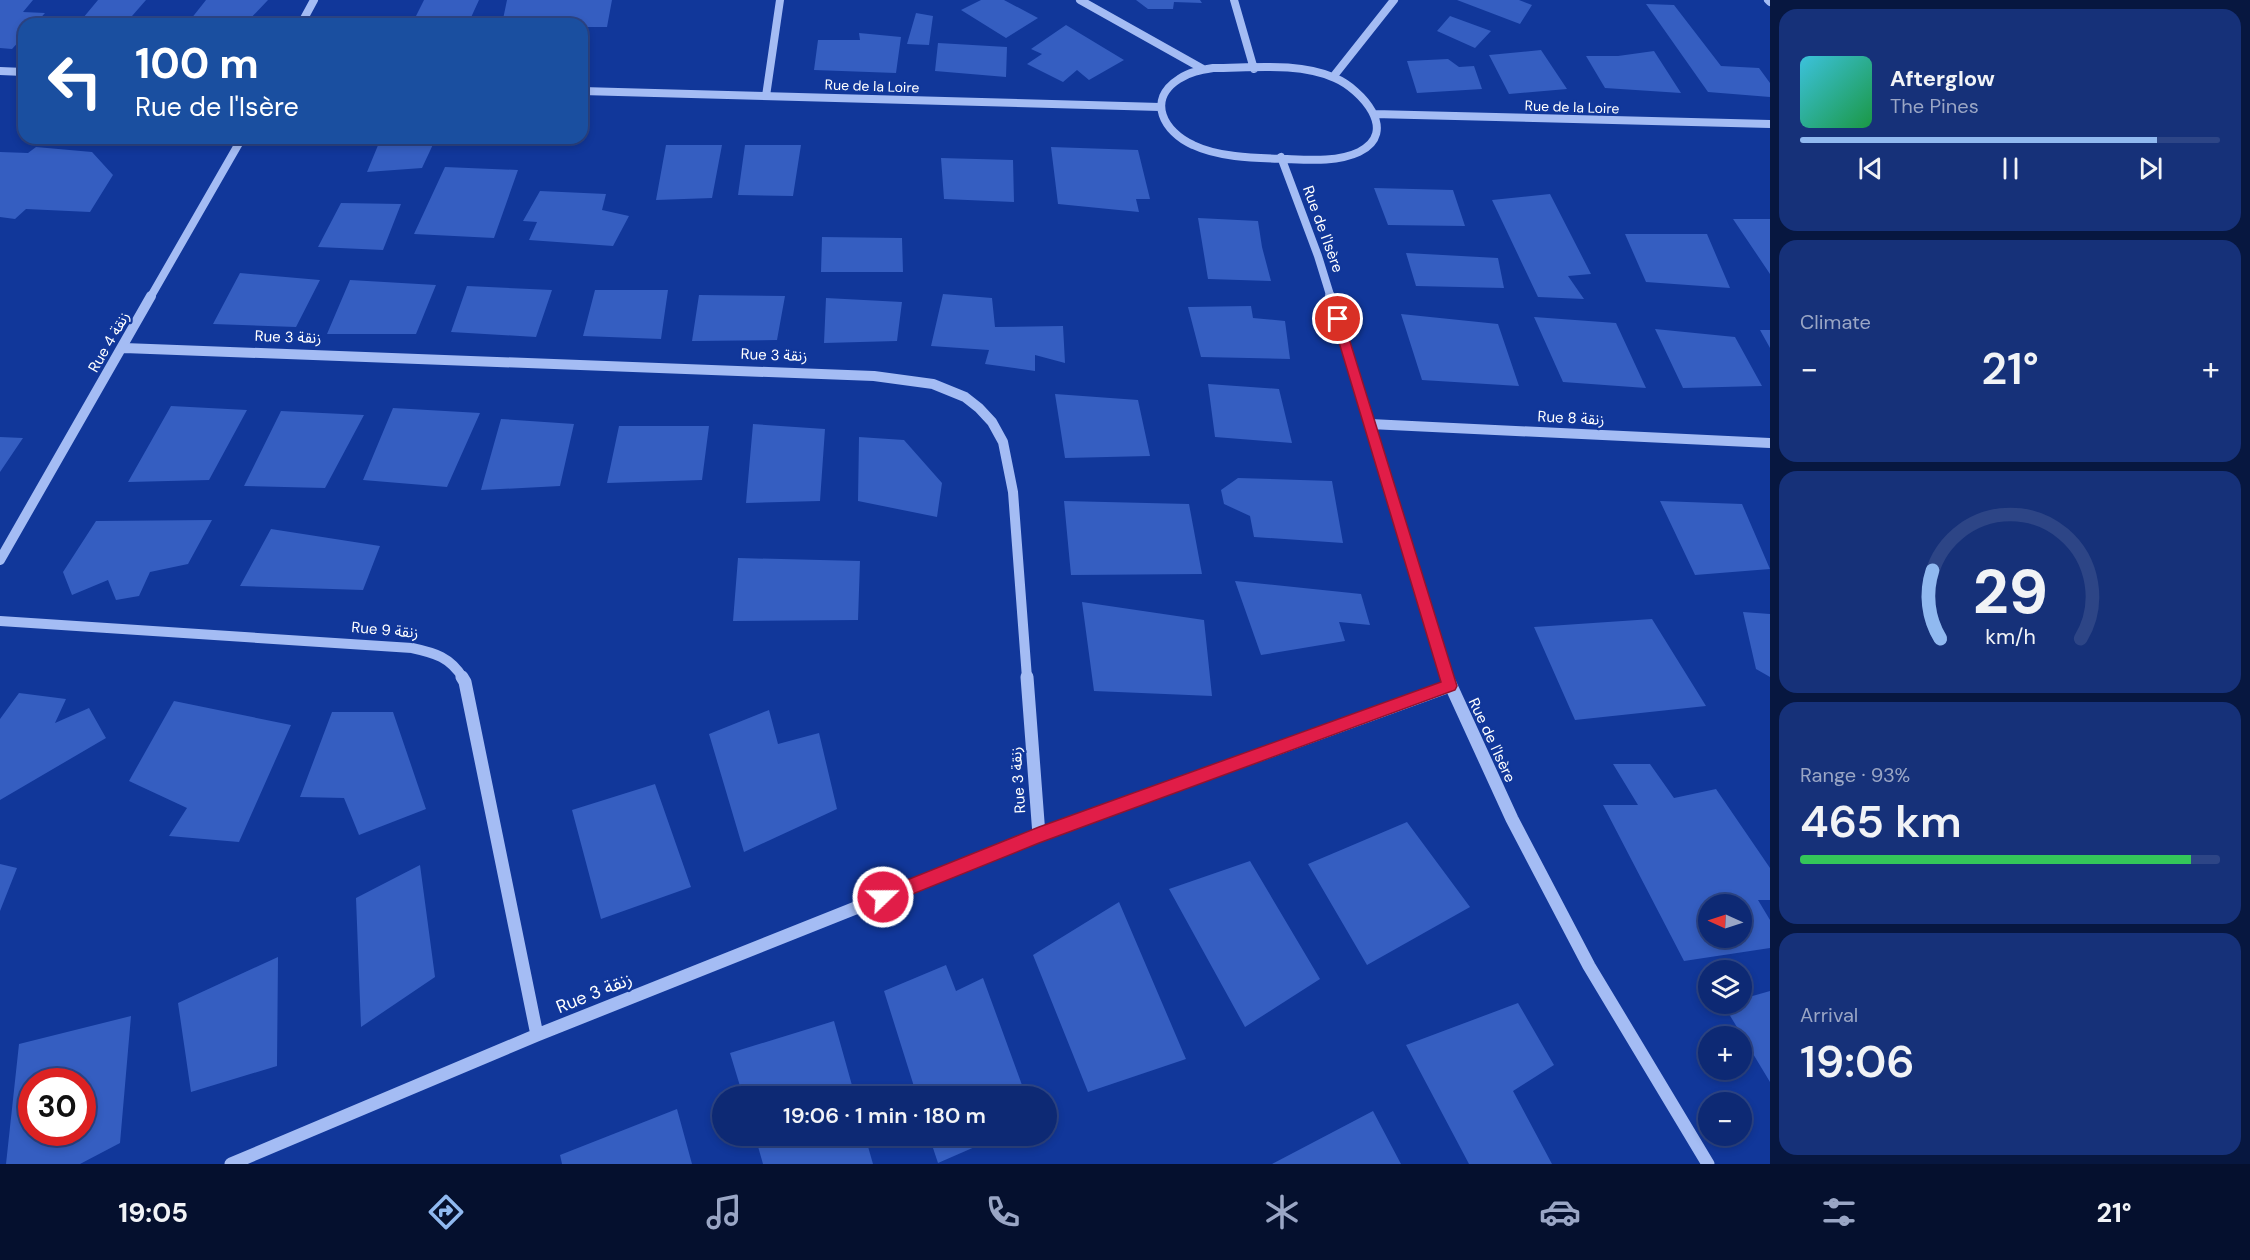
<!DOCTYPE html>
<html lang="en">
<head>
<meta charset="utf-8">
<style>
	:root { --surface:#0d2974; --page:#163179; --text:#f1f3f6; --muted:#9aa6c5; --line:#2d4586; --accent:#90b9f0 }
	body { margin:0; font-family:"DM Sans","Noto Sans Arabic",sans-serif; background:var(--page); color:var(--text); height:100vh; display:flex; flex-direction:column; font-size:22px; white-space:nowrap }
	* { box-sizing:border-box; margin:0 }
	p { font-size:20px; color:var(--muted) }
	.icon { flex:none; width:33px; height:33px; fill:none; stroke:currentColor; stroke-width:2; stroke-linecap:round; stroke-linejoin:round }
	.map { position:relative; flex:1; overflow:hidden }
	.details { display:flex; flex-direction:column; gap:9px; padding:9px; background:#071740; width:480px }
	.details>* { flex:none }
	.banner { position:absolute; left:18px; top:18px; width:570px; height:126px; border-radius:18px; box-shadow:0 3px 9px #0003,0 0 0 2px var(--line); background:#1a4fa0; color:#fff; overflow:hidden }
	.needle { width:39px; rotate:273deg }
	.tools { position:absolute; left:1698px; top:894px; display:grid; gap:12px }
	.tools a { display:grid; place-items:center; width:54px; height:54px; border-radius:50%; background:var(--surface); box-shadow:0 3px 9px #0003,0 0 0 2px var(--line); font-size:30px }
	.speed { position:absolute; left:18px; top:1068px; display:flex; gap:12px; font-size:30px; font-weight:700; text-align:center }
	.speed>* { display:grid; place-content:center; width:78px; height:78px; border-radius:50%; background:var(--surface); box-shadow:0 3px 9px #0003,0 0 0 2px var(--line); line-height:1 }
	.speed .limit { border:9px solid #d22; background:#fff; color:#111 }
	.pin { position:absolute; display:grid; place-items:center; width:51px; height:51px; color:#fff; margin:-26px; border:3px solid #fff; border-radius:50%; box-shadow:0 2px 6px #0007 }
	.me { position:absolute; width:66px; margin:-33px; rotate:68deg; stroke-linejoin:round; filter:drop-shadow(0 0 4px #0008) }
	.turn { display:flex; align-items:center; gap:21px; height:126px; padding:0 18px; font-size:27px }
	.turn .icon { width:78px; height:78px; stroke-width:2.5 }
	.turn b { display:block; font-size:42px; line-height:51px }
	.big { font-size:45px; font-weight:600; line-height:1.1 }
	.details .card { flex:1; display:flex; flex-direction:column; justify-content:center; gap:9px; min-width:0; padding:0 21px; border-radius:18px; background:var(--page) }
	.details .dial { align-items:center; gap:0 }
	.dial svg { height:156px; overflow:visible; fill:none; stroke:var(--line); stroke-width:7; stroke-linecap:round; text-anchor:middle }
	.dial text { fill:var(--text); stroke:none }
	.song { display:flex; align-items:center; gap:18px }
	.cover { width:72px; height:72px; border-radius:9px; background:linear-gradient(135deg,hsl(190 70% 55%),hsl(140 70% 35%)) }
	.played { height:6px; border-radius:3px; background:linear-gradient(90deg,var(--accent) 85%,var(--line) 85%) }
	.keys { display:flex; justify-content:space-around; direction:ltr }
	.heat { display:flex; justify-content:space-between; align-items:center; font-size:33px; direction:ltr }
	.charge { height:9px; border-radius:4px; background:linear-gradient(90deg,#34c759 93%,var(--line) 0) }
	.trip { position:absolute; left:712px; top:1086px; width:345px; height:60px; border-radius:30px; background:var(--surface); box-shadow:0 3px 9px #0003,0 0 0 2px var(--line); font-weight:600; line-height:60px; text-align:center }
	.menu { display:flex; height:96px; justify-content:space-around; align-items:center; background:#05102e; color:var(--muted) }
	.menu .icon { width:42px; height:42px }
	.menu .selected { color:var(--accent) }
	.menu b { font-size:27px; color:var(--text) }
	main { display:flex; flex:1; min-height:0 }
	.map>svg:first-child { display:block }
	.building { fill:#355ec1; fill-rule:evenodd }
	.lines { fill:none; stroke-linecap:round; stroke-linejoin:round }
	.minor-far2 { stroke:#a4bcf4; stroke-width:8 }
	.minor-far1 { stroke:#a4bcf4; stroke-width:10 }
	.minor { stroke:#a4bcf4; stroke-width:13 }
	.route { fill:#e11d48; stroke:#92132f; stroke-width:1.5 }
	.labels { text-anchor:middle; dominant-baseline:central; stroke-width:4.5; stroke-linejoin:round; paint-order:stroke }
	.far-street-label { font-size:14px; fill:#fff; stroke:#11379a }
	.street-label { font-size:15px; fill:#fff; stroke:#11379a }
	.near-street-label { font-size:18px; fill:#fff; stroke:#11379a }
</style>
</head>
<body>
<main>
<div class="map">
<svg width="1770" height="1164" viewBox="0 0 1770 1164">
	<rect width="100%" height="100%" fill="#11379a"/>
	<!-- building -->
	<path class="building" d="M0,0H33L23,12L45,13L35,24H24V36L12,49L0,48Z
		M98,0H146L125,24H78Z
		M206,0H268L246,23L209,20L207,24H187Z
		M424,0H479L468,24H412Z
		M507,0H612L607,27H582V24H502Z
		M981,0H1004L1038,18L1006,38L961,10Z
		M1136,0H1200L1202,3L1174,2L1173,9H1148Z
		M1457,0H1519L1532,5L1520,24Z
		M1646,4L1674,5L1721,66L1759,68L1770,83V97L1708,92Z
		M916,13L933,16L929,45L907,44Z
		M1450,16L1491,31L1475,48L1437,31Z
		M1066,25L1124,60L1089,80L1077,70L1063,82L1027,64L1042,54L1031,49Z
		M859,33L901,37L896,73L814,70L818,40H860Z
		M938,43L1007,47L1006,77L935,71Z
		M1541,50L1567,89L1509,94L1489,55Z
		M1654,51L1681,93L1605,88L1586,56H1618Z
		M1448,59L1459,67L1474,66L1482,89L1417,93L1407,61Z
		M381,138H436L422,168L367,172Z
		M666,145H722L712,198L656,200Z
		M745,145H801L793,196L738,195Z
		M36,147L92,152L113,175L90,212L26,209L15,219L0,217V152L28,153Z
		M1051,147L1138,150L1150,199H1136L1139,212L1058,204Z
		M941,158L1013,160L1014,202L944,199Z
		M445,167L518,170L494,238L414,234Z
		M1374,188L1453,190L1465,226L1388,225Z
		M540,191L606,194L602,210L629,216L613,246L529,240L537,222L523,221Z
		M1550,194L1591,274L1568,276L1584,299L1538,297L1492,200Z
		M341,203L401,204L383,250L318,247Z
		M1198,218L1258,221L1262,247L1271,281L1208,279Z
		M1733,219H1770V274Z
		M1625,234H1707L1730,288L1646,282Z
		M822,237L902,238L903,272H821Z
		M1406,253L1498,258L1504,288L1416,286Z
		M240,273L320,280L296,327L213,324Z
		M350,280L436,285L416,334H327Z
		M467,286L552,290L536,337L451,332Z
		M595,290H668L661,339L583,336Z
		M943,294L992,298L995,327L1063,326L1065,363L1035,355V371L985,364L989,350L931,346Z
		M699,295L785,296L777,340L692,341Z
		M826,298L902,302L897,341L824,343Z
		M1251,306L1253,318L1285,321L1290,359L1201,357L1188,307Z
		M1401,314L1498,324L1519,386L1422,380Z
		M1534,317L1616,323L1646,388L1563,382Z
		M1655,329L1735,337L1762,386L1683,388Z
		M1760,330H1770V348Z
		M1208,384L1279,389L1292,443L1215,437Z
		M1055,394L1138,400L1150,456L1065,458Z
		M171,406L247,410L209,480L128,482Z
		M393,408L480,413L447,487L363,480Z
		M281,411L364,415L325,488L244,486Z
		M501,419L574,424L560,486L481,490Z
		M753,424L825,429L820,501L746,503Z
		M619,426H709L702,480L607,483Z
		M0,437L23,438L0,472Z
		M859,437L904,440L942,483L937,517L858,501Z
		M1238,478L1332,481L1343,543L1254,537L1250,516L1224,504L1221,490Z
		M1064,501L1189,504L1202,574L1071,575Z
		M1660,501L1742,504L1770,569L1695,575Z
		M212,520L188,564L150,572L139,596L116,600L108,580L72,595L63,572L96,521Z
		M271,529L380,546L363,590L240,586Z
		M738,558L860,561L858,620L733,621Z
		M1235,581L1361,594L1370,625L1339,622L1345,641L1261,655Z
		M1082,602L1204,620L1212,696L1094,691Z
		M1743,612L1770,614V677L1756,669Z
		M1652,619L1706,706L1575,720L1534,627Z
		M19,693L66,699L55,723L89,708L106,738L0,800V719Z
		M174,701L291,725L239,842L169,836L187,808L129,781Z
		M769,710L778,744L819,733L837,809L744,852L709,734Z
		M332,712H393L426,809L359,835L344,798L300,797Z
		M1613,764H1650L1674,798L1716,789L1770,868V900H1758L1770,920V948L1684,961L1603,805H1638ZM1708,904H1742V938H1708Z
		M655,784L691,887L601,919L572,810Z
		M1407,822L1470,907L1367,965L1308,864Z
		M1250,861L1320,979L1245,1027L1169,889Z
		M0,864L17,868L0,911Z
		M420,865L435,977L361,1027L356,898Z
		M1119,902L1186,1059L1088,1092L1033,955Z
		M278,957L277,1066L191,1092L178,1003Z
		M946,965L956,991L983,978L1026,1096H917L884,991Z
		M1770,991V1082L1723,1004H1742V999Z
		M1518,1003L1554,1065L1513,1091L1552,1164H1469L1406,1045Z
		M131,1016L120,1143L80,1164H6L19,1044ZM32,1082H82V1132H32Z
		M834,1021L855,1096H743L730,1053Z
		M677,1109L692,1164H562L560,1155Z
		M1373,1111L1401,1164H1272Z
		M755,1136H865L873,1164H763Z
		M929,1136H1000L938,1163Z"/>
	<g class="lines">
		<!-- minor-far2 -->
		<path class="minor-far2" d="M1080,0L1203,69
			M1234,0L1254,69
			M1768,0L1770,2
			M301,24L314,0
			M1213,68C1252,68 1298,62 1335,78C1361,89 1400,132 1359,152C1338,162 1310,160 1287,159C1257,158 1220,158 1193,145C1164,132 1146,100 1179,79C1189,72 1201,70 1213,68Z
			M0,71L24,72
			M1333,77L1394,0
			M582,91L1160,107
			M766,96L780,0
			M1374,114L1770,124
			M1281,157L1318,256L1331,298
			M150,298L242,138"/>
		<!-- minor-far1 -->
		<path class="minor-far1" d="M1330,296L1448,678
			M124,348L874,376L933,384L965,397L979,408L992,422L1003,442L1013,492L1027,678
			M1370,424L1770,443
			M0,560L151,296
			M0,621L412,648C435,653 450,657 463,678"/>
		<!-- minor -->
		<path class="minor" d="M462,677L465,682L537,1035
			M1027,677L1039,835
			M1447,677L1512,819L1589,966L1708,1164
			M231,1164L537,1035L1039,835L1450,686"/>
	</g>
	<!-- route -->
	<path class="route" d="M1338,315L1343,319L1457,686L1455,690L1039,843L883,906L877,903L875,897L877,892L1039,827L1441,682L1332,319Z"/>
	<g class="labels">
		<!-- far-street labels -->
		<g class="far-street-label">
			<text transform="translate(872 86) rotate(2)">Rue de la Loire</text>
			<text transform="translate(1572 107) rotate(2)">Rue de la Loire</text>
		</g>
		<!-- street labels -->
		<g class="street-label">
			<text transform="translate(1323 229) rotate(70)">Rue de l'Isère</text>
			<text transform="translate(288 337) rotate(2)">Rue 3 زنقة</text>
			<text transform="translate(109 342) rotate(-60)">Rue 4 زنقة</text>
			<text transform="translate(774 355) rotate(2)">Rue 3 زنقة</text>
			<text transform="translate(1571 418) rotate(3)">Rue 8 زنقة</text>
			<text transform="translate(385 630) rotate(5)">Rue 9 زنقة</text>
			<text transform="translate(1492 740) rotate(65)">Rue de l'Isère</text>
			<text transform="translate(1018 780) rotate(-94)">Rue 3 زنقة</text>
		</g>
		<!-- near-street labels -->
		<g class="near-street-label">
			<text transform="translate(594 993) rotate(-22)">Rue 3 زنقة</text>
		</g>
	</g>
</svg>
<div class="tools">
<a><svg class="needle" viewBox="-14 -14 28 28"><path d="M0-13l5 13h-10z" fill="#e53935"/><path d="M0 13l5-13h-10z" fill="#9aa6c5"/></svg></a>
<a><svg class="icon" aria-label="layers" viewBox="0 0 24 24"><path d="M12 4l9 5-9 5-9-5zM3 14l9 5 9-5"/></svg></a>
<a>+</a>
<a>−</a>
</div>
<div class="speed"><div class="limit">30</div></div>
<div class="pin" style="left:1338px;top:319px;background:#d93025"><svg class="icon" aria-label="arrive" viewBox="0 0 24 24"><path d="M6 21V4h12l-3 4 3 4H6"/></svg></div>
<svg class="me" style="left:883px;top:897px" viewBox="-20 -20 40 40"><circle r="17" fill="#e11d48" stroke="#fff" stroke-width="3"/><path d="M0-11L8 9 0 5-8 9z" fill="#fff"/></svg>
<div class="trip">19:06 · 1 min · 180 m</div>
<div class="banner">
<div class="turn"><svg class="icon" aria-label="left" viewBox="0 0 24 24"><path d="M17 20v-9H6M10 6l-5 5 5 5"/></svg><div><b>100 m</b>Rue de l'Isère</div></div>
</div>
</div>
<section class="details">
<div class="card">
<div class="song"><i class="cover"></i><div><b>Afterglow</b><p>The Pines</p></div></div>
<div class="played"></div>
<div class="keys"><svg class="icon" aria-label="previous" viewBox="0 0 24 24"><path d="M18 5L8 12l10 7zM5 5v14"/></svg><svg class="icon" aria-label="pause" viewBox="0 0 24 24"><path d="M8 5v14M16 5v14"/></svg><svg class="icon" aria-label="next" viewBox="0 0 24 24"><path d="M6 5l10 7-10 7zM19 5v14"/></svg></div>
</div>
<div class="card"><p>Climate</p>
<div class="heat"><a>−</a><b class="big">21°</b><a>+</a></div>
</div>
<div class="card dial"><svg viewBox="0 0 100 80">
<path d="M14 69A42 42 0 1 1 86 69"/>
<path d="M14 69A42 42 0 0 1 10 34" stroke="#90b9f0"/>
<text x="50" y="56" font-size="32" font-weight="700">29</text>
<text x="50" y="72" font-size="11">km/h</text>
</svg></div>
<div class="card"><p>Range · 93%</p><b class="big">465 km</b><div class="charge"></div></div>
<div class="card"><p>Arrival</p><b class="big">19:06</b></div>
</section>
</main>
<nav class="menu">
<b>19:05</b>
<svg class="icon selected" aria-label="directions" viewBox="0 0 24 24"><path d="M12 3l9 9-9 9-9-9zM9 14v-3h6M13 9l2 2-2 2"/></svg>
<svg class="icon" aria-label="music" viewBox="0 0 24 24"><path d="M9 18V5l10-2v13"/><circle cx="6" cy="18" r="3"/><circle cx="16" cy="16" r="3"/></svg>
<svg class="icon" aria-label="phone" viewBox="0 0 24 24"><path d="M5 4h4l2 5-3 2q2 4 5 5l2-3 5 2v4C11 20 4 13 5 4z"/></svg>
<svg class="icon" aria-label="climate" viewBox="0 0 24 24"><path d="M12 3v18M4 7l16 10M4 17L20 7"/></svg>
<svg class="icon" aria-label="car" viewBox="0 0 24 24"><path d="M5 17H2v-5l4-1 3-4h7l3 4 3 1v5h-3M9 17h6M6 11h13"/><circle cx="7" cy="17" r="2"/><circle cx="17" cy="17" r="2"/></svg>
<svg class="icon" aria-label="filters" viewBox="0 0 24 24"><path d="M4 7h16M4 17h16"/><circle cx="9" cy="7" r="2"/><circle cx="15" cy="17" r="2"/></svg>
<b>21°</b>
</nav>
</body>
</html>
